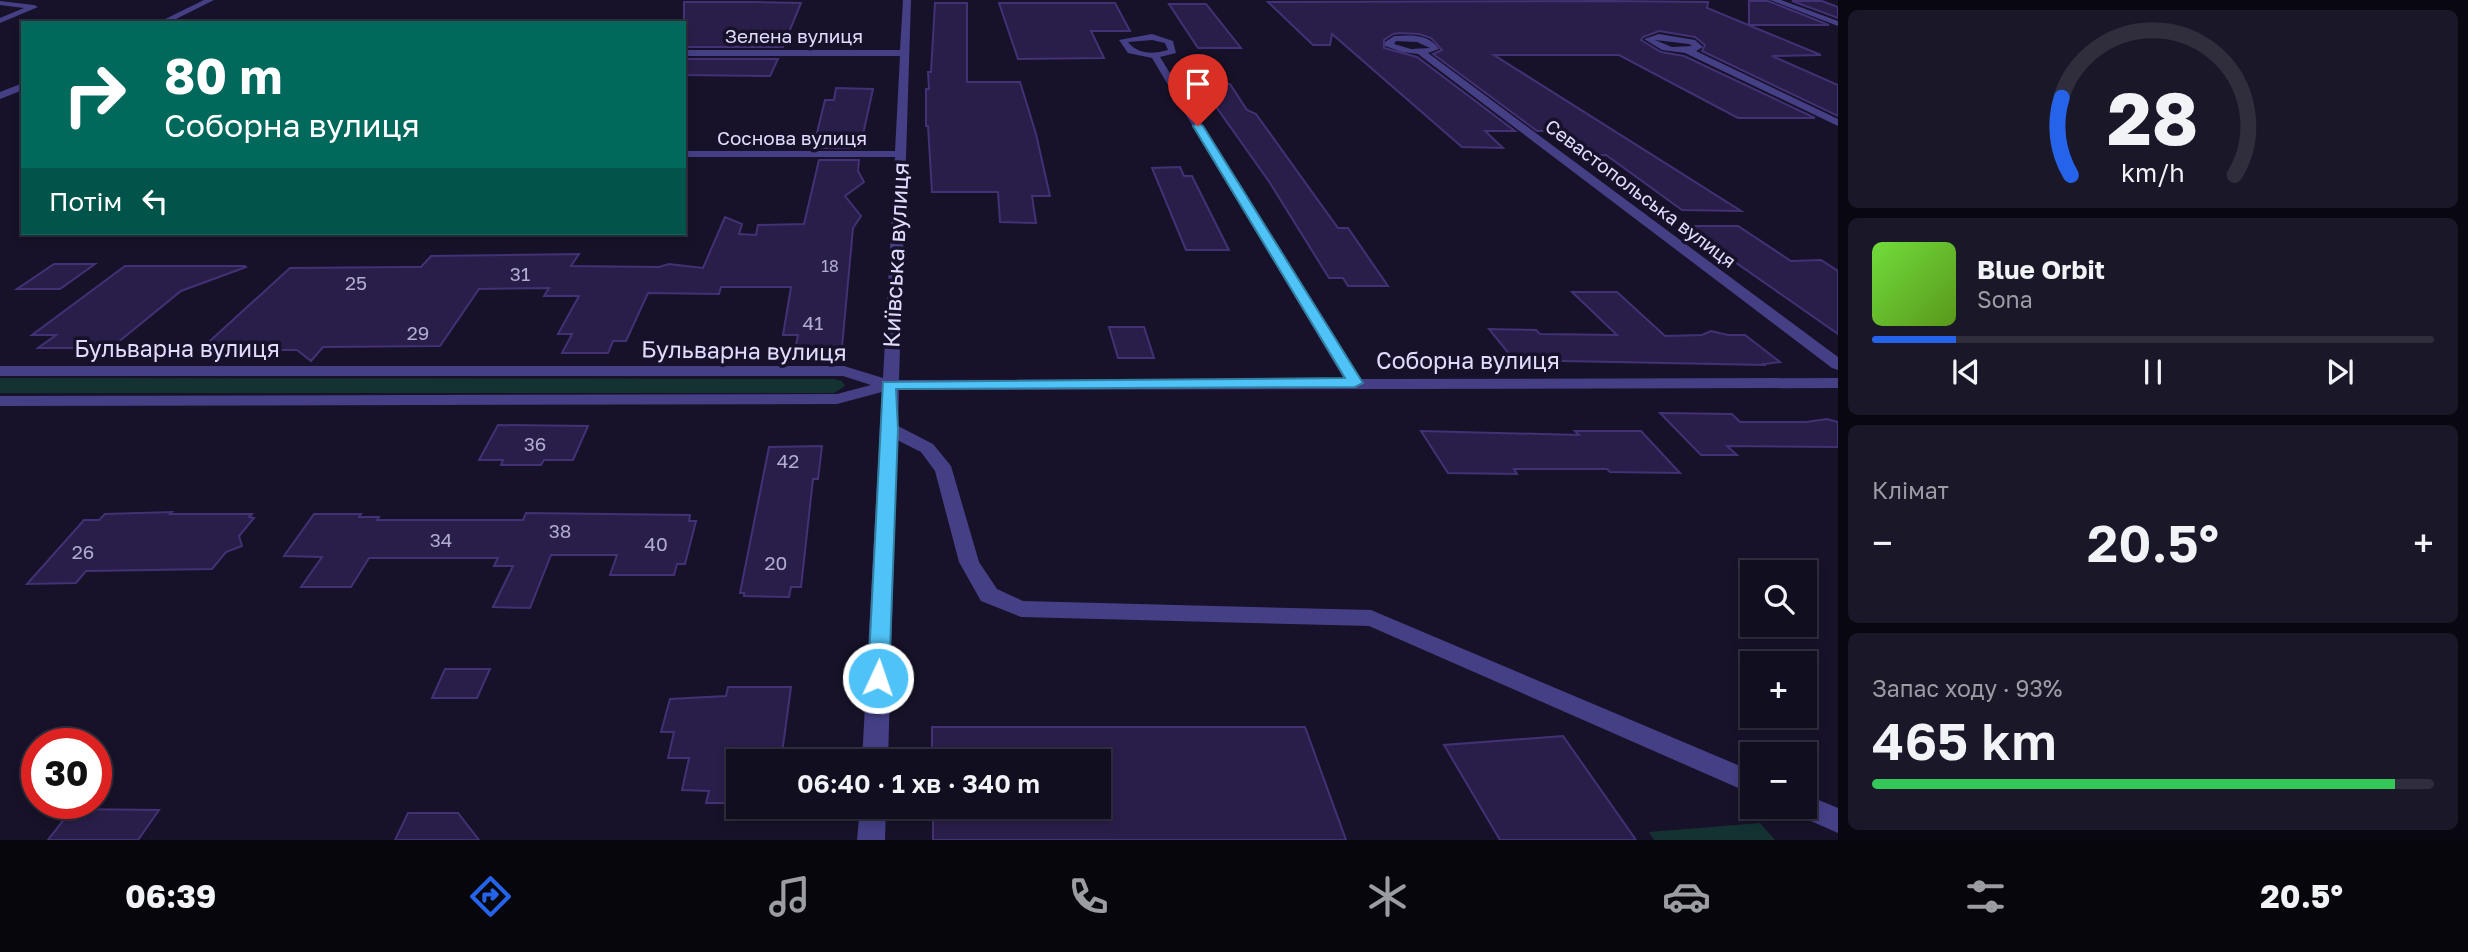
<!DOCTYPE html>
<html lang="uk">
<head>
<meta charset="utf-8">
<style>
	:root { --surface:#110e1f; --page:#1a1728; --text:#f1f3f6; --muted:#9c9ca4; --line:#302e3d; --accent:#2563eb }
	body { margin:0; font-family:"Golos Text",sans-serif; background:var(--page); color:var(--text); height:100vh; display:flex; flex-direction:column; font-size:26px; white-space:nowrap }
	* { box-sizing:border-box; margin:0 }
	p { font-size:23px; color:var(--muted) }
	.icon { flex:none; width:38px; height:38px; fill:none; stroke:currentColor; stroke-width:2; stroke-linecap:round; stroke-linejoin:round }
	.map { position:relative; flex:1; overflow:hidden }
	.sheet { display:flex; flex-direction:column; gap:10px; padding:10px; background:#090811; width:630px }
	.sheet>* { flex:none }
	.guide { position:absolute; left:21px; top:21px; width:665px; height:214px; border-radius:0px; box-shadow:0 4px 10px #0003,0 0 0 2px var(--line); background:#00695c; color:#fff; overflow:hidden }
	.tools { position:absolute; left:1740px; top:560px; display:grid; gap:14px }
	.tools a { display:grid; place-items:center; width:77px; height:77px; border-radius:0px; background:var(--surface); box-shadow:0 4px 10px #0003,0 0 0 2px var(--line); font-size:35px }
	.speed { position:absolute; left:21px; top:728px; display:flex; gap:14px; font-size:35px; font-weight:700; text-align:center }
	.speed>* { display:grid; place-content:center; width:91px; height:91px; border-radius:50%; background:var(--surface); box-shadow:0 4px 10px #0003,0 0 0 2px var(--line); line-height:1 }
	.speed .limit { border:10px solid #d22; background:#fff; color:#111 }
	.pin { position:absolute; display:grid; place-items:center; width:60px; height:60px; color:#fff; margin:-72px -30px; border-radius:50% 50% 50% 0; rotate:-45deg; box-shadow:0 0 7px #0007 }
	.pin .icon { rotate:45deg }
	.me { position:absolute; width:77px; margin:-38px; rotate:3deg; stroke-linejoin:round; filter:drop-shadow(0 0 5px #0008) }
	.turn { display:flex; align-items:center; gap:24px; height:147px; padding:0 28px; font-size:32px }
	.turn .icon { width:91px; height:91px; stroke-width:2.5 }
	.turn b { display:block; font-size:49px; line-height:60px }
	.then { display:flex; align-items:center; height:66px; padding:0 28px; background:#0003; gap:14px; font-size:26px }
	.big { font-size:52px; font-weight:600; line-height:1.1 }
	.sheet .widget { flex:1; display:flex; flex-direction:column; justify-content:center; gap:10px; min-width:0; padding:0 24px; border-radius:10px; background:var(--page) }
	.sheet .dial { align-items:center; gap:0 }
	.dial svg { height:182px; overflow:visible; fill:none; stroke:var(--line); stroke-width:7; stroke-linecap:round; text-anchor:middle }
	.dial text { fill:var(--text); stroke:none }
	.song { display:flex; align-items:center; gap:21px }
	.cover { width:84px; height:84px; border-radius:10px; background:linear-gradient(135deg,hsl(100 70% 55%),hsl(90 70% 35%)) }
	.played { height:7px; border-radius:4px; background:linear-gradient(90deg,var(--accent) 15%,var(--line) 15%) }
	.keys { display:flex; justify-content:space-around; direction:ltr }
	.heat { display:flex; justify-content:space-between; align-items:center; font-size:38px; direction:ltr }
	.charge { height:10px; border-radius:5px; background:linear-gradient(90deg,#34c759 93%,var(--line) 0) }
	.trip { position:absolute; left:726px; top:749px; width:385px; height:70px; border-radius:0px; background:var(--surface); box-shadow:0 4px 10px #0003,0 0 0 2px var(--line); font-weight:600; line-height:70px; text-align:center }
	.tab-bar { display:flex; height:112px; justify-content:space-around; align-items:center; background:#07060c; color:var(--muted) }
	.tab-bar .icon { width:49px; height:49px }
	.tab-bar .on { color:var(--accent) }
	.tab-bar b { font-size:32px; color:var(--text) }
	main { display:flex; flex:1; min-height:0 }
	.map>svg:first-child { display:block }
	.green { fill:#153233 }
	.building { fill:#291e49; stroke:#423174; stroke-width:2 }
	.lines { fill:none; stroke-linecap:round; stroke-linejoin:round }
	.minor { fill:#453f86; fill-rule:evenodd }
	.route { fill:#4fc3f7; stroke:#337fa1; stroke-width:2 }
	.labels { text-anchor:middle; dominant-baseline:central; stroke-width:7; stroke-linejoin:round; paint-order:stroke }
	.far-number-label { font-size:16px; fill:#b3acd1 }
	.far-street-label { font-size:19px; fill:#e1dbfe; stroke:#171229 }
	.number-label { font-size:19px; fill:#b3acd1 }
	.street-label { font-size:23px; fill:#e1dbfe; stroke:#171229 }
</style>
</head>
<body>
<main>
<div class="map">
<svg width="1838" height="840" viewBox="0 0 1838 840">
	<rect width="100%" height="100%" fill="#171229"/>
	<!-- green -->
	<path class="green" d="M0,378L834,379L842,381L845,386L834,393H0Z
		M1760,823L1775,840H1654L1649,832Z"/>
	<!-- building -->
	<path class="building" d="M1608,1L1708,2L1707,8L1821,55L1772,56L1838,85V116L1702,51L1705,45L1695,37L1659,31L1643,37L1641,40L1661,52L1684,56L1815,118H1738L1619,55H1494L1741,211L1682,210L1606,155L1593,156L1559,131H1537L1433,54L1442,50L1431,38L1419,34L1400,33L1393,34L1384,40V48L1417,57L1515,131H1485L1503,148L1462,147L1332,34L1330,45H1313L1268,2Z
		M1749,1H1768L1829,25H1749Z
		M1792,1H1822L1838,7V18Z
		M684,2H755L801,3L783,47H684Z
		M935,3H967V82H1020L1036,134L1050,196H1032L1036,223L1000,222L998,192H932L928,126H926V89H929L928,72H931Z
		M999,3H1115L1130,31H1091L1104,58L1018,59Z
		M1169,4H1206L1241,48H1198Z
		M684,59H778L770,76L684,75Z
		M1200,84H1230L1247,110L1256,114L1338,228H1348L1388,286H1348L1343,278H1329L1270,183Z
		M836,88L873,89L860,148H822L823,145H814L825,100H834Z
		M819,160H859L858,171L864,182L845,196L861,216L853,228L842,347H839L838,355H794L798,335H783L791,287H721L719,294L648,293L626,341H613L608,353H562L572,334H558L579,296H544L549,288L479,289L440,346L323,347L311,361L297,350H200L290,268L408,267H421L431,256L579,254L571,266L659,267L669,264L703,268L725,217L742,224L739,234L756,235L758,225L804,224Z
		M1180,167L1184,176H1192L1229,250H1186L1152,168Z
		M1687,226H1738L1791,261L1821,260L1838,271V334L1689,230H1692Z
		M54,264H95L60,289H17Z
		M125,266H245L246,267L181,291L111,348H38L56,335H32Z
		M1572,292H1617L1665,336L1702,335L1711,331L1728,335H1745L1780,362L1764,364L1766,365L1514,360L1489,329L1536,330L1540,334L1617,335Z
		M1109,327H1144L1154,358H1118Z
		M1660,413L1732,414L1740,422H1806L1827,419L1838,422V447L1727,446L1737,455H1701Z
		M498,425L588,426L573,460H544L541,465H501L503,460H479Z
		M1421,431L1579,435L1575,431H1641L1680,473L1610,472L1607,469H1514L1517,474L1448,473Z
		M822,446L818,479H813L801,587H791L789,597L744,596V593H740L769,447Z
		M172,512L170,514H252L249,517L254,518L239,536L242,546L226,552L212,569L86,571L76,583L27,584L84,520H99L105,514Z
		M526,513L690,515L689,521H696L685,564H677L674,575H610L617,555H551L530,608L493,607L513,566H494L498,558H369L351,587H301L322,557L284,556L314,514H361L359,517H379L377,520H523Z
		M445,669H490L477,698H432Z
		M728,687H791L781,761H738V803H706L709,791L682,790L689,758H668L674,732H661L670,699L726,696Z
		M932,727H1305L1346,840H933V807H1099V761H932Z
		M1563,736L1636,840H1500L1444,745Z
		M72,809L159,810L138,840H48Z
		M408,813H458L479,840H395Z"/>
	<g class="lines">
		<!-- minor -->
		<path class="minor" d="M204,0H214L168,23H157Z
			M903,0H911L899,380L1344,379L1152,58L1128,53L1119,40L1152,34L1173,41L1176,53L1160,57L1361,379L1838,378V388L899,390L898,426L933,444L951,466L979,562L997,589L1023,601L1371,610L1752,771V794L1369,626L1021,617L981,601L959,562L935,471L921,452L897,440L888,761H862L882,392L837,404L0,406V396L837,394L871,385L843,376H0V366H844L883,378L895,157H684V151H895L900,56H684V50H900ZM1152,40L1165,43L1168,50C1154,54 1138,55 1128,42Z
			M1770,0H1781L1838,21V26Z
			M0,1L34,5L38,7L0,23V18L24,8L0,5Z
			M1659,34L1695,40L1703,47L1696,51L1838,119V126L1685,53L1662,50L1644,39ZM1655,40L1689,44L1692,46L1672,47Z
			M1394,36C1411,35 1429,34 1439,49L1428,53L1838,357V370L1832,368L1418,54L1402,52L1385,46V42ZM1396,41L1417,42L1430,48L1411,49L1394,44Z
			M23,83V90L0,99V92Z
			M1804,794L1838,808V833L1795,814L1791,807H1804Z
			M860,807H886L885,840H857Z"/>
	</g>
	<!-- route -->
	<path class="route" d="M1198,123L1203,126L1363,383L1355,387L896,389L898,429L889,678L886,684L878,687L871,684L868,678L883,382L1345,378L1193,126Z"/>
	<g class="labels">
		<!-- far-number labels -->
		<g class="far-number-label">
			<text x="830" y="266">18</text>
		</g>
		<!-- far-street labels -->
		<g class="far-street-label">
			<text x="794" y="35">Зелена вулиця</text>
			<text x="792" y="137">Соснова вулиця</text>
			<text transform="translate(1641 193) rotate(37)">Севастопольська вулиця</text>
		</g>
		<!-- number labels -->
		<g class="number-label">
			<text x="520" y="273">31</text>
			<text x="356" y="282">25</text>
			<text x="813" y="322">41</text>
			<text x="418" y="332">29</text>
			<text x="535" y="443">36</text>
			<text x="788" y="460">42</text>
			<text x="560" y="530">38</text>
			<text x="441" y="539">34</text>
			<text x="656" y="543">40</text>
			<text x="83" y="551">26</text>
			<text x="776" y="562">20</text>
		</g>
		<!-- street labels -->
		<g class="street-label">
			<text transform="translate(895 255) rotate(-87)">Київська вулиця</text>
			<text x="177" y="348">Бульварна вулиця</text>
			<text transform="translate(744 350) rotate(1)">Бульварна вулиця</text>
			<text x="1468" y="360">Соборна вулиця</text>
		</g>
	</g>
</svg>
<div class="tools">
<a><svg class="icon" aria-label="search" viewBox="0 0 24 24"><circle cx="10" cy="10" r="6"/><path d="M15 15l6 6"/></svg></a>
<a>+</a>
<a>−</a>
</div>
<div class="speed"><div class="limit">30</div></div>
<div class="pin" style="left:1198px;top:126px;background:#d93025"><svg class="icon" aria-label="arrive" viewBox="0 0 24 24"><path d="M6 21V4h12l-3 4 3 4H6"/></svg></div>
<svg class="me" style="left:878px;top:678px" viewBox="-20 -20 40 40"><circle r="17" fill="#4fc3f7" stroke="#fff" stroke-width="3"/><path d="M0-11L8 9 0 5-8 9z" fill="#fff"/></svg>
<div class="trip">06:40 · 1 хв · 340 m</div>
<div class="guide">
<div class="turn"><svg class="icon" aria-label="right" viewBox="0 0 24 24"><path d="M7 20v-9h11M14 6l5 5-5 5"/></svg><div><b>80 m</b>Соборна вулиця</div></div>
<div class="then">Потім<svg class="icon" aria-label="left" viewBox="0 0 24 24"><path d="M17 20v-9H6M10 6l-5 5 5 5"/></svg></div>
</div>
</div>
<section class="sheet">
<div class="widget dial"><svg viewBox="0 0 100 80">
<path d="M14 69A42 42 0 1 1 86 69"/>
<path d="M14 69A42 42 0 0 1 10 35" stroke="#2563eb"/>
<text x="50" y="56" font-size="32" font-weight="700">28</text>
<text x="50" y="72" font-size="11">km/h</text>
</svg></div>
<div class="widget">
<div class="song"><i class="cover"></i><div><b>Blue Orbit</b><p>Sona</p></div></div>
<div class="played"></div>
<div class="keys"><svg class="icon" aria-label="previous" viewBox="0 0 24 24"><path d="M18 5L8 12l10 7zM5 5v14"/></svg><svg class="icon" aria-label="pause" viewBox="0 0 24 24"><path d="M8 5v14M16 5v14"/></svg><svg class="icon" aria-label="next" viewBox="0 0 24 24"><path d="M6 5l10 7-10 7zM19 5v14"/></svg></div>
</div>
<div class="widget"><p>Клімат</p>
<div class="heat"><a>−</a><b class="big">20.5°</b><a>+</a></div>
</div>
<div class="widget"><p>Запас ходу · 93%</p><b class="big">465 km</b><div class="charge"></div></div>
</section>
</main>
<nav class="tab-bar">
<b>06:39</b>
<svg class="icon on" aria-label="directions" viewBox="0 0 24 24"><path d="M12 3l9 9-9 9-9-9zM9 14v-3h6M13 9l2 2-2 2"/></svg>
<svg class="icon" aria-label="music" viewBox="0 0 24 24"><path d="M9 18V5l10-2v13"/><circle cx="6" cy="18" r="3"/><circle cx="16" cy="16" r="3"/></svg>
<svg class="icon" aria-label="phone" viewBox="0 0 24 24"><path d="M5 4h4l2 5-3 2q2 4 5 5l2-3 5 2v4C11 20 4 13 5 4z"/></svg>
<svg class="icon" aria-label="climate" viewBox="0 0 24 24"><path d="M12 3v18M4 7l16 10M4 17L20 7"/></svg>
<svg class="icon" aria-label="car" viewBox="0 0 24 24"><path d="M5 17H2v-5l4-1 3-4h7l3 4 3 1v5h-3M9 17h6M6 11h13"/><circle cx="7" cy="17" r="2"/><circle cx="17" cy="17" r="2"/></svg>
<svg class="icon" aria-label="filters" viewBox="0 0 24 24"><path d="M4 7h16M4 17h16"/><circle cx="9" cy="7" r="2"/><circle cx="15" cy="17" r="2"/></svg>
<b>20.5°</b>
</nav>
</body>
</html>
